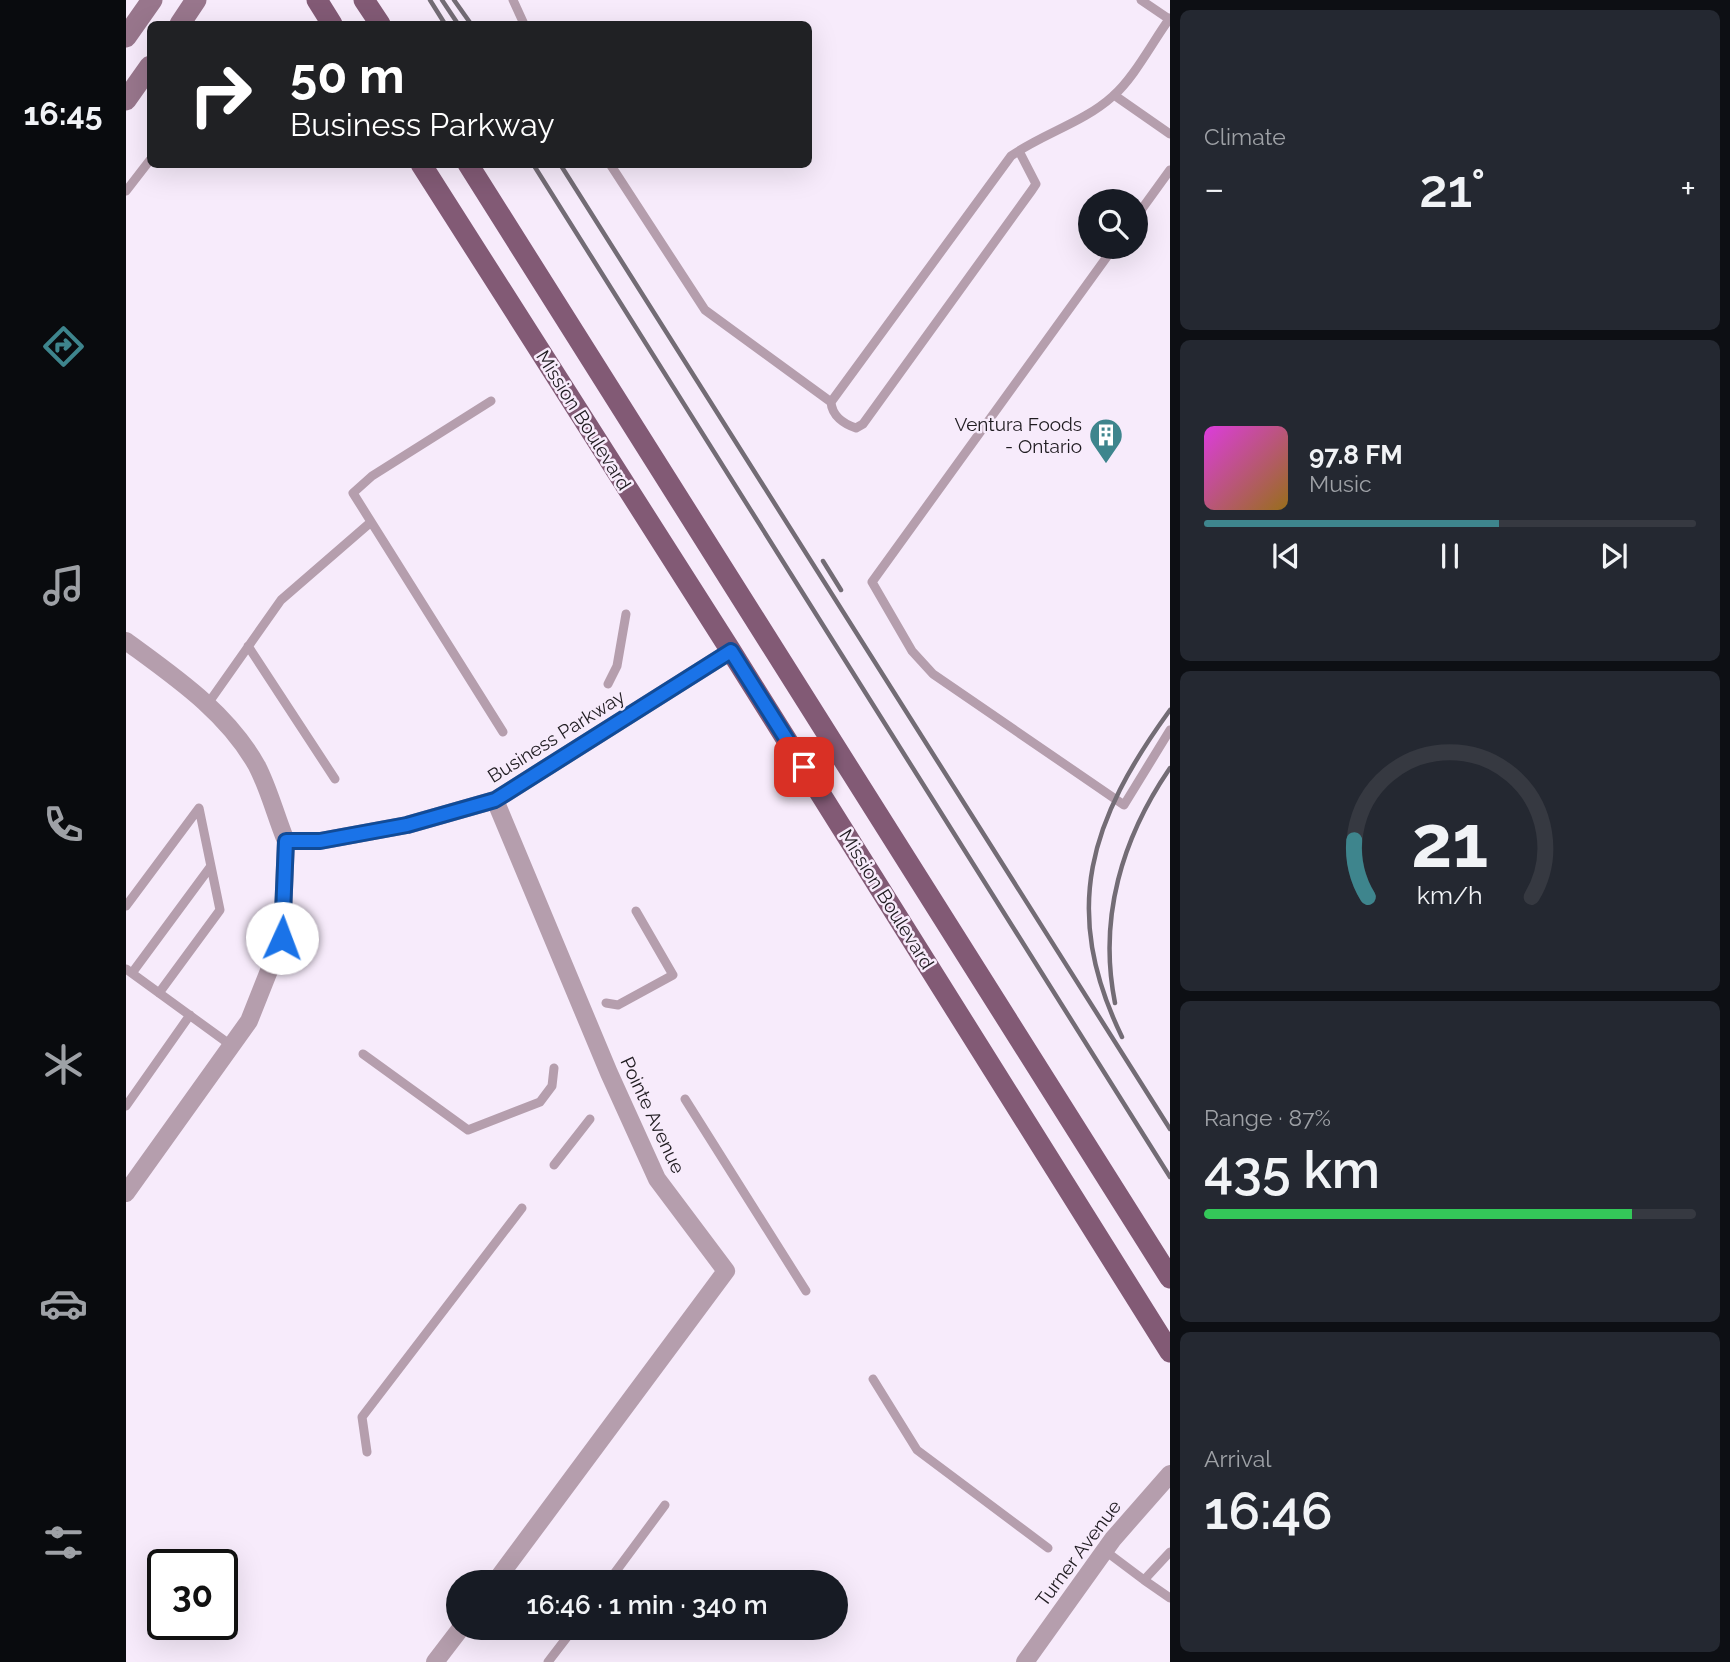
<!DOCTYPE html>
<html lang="en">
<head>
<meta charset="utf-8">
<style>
	:root { --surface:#171b24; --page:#242831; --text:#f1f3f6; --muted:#9ea1a6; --line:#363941; --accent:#3e858d }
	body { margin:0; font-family:Raleway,sans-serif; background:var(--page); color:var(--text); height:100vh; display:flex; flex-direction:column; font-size:26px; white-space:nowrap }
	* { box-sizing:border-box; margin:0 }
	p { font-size:23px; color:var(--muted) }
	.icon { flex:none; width:38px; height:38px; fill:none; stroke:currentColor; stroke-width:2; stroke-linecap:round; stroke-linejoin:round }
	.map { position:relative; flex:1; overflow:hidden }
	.panel { display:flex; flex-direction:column; gap:10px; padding:10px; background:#0d0f14; width:560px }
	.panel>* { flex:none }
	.top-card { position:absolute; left:21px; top:21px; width:665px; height:147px; border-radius:10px; box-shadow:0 7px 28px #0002; background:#202124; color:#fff; overflow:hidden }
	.fabs { position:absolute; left:952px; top:189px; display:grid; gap:14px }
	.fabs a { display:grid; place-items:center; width:70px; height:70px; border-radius:50%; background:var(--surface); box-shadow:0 7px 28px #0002; font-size:35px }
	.speed { position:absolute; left:21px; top:1549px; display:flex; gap:14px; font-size:35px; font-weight:700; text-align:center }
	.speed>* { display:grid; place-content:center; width:91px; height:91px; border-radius:50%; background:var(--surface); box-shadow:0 7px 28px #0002; line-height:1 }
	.speed .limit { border:4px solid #111; border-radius:10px; background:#fff; color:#111 }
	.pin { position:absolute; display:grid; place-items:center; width:60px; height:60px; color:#fff; margin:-30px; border-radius:14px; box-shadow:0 4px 10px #0006 }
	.me { position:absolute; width:77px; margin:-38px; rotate:2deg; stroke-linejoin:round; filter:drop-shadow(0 0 5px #0008) }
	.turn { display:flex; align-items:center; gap:24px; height:147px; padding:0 28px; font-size:32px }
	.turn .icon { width:91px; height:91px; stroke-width:2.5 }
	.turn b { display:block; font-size:49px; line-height:60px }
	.big { font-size:52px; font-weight:600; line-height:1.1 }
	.panel .widget { flex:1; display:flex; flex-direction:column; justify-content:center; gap:10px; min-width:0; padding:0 24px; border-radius:10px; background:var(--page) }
	.panel .dial { align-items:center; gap:0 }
	.dial svg { height:182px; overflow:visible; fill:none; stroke:var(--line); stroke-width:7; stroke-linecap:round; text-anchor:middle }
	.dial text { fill:var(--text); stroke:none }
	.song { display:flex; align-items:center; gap:21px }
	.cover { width:84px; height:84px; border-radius:10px; background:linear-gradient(135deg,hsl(300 70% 55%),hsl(40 70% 35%)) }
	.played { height:7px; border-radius:4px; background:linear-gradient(90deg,var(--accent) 60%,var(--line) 60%) }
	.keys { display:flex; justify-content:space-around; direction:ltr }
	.heat { display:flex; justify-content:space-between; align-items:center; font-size:38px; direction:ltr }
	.charge { height:10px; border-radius:5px; background:linear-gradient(90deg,#34c759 87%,var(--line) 0) }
	.trip { position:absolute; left:320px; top:1570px; width:402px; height:70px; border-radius:35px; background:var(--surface); box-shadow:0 7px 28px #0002; font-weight:600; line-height:70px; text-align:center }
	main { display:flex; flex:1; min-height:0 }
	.tabs { display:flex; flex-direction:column; width:126px; justify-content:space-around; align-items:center; background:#090b0e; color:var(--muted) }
	.tabs .icon { width:49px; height:49px }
	.tabs .selected { color:var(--accent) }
	.tabs b { font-size:32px; color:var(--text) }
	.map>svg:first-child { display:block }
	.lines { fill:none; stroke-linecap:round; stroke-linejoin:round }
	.lane { stroke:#b59ead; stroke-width:9 }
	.street { stroke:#b59ead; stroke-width:18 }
	.secondary { stroke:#98768c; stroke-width:21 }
	.primary { stroke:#825a75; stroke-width:21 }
	.rail { stroke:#736c75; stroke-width:4.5 }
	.route-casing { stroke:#114b97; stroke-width:18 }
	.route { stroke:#1a73e8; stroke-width:12 }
	.labels { text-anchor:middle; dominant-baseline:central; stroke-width:5; stroke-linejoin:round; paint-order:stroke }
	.street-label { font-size:19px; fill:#1f1b20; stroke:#f7ebfb }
	.poi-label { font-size:19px; fill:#1f1b20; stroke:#f7ebfb; text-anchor:end }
</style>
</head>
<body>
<main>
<nav class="tabs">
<b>16:45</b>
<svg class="icon selected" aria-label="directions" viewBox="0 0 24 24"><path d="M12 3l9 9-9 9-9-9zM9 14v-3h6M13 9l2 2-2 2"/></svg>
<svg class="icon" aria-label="music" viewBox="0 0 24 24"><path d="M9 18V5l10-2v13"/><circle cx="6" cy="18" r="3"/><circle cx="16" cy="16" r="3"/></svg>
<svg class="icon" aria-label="phone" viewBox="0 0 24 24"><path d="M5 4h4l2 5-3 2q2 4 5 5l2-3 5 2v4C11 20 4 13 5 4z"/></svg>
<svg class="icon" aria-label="climate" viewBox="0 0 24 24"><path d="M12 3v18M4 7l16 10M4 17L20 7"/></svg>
<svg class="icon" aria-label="car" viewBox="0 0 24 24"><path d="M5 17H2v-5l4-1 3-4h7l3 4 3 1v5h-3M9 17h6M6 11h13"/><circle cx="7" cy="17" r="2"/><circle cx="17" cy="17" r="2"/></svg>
<svg class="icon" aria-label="filters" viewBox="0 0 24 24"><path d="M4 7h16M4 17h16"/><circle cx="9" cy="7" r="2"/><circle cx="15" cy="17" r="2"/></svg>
</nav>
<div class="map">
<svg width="1044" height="1662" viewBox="0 0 1044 1662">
	<rect width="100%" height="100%" fill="#f7ebfb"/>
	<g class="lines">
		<!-- lane -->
		<path class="lane" d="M387,0L398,24
			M1015,0L1043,19
			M988,95L1044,134
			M484,164L579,310L705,402C706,416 718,424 730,428L737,424L906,190L910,184L893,151
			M0,191L24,160
			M1010,217L1044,170
			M988,247L746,582L786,651L807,674L998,805L1044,730
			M365,401L246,476L227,493L377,732
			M705,402L885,156C918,133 957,123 987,96C1008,78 1027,41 1044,18
			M122,646L209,779
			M482,684L491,666L500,614
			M81,705L155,600L245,522
			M0,906L73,808L94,910L33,993
			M0,969L106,1046
			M6,973L85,866
			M480,1003L492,1005L547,975L510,911
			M237,1054L342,1130L414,1102L426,1086L428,1068
			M559,1099L680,1291
			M0,1106L64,1015
			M428,1165L464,1119
			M747,1379L791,1450L922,1548
			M241,1452L236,1417L396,1208
			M978,1550L1018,1580
			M1044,1552L1018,1580L1044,1598
			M482,1582L539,1505
			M422,1662L448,1628"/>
		<!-- street -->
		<path class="street" d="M0,641C49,677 101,712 131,766C143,789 150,817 160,841
			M369,800L483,1073L531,1179L600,1271L369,1582
			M0,1193L123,1021L156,938L160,841H194L281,825L369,800L605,651
			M309,1662L335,1628
			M899,1662L987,1539L1044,1474"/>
		<!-- secondary -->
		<path class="secondary" d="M54,24L70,0
			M0,37L26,0
			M0,100L24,66"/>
		<!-- primary -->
		<path class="primary" d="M191,0L206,24
			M238,0L254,24
			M295,164L605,651L1044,1352
			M342,164L1044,1278"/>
		<!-- rail -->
		<path class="rail" d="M304,0L319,24
			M316,0L332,24
			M328,0L345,24
			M407,164L1044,1177
			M434,164L1044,1129
			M697,561L715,590
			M989,1003C972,918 996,838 1044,768
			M996,1037C934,909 964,820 1044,710"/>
	</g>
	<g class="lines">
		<!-- route casing -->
		<g class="route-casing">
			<path id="route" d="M156,938L160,841H194L281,825L369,800L605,651L678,767"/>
		</g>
		<!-- route -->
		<use href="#route" class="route"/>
	</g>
	<!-- icons -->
	<defs>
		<g id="building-pin" transform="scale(1.75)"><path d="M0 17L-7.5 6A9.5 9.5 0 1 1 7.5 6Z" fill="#3e858d" stroke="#f7ebfb"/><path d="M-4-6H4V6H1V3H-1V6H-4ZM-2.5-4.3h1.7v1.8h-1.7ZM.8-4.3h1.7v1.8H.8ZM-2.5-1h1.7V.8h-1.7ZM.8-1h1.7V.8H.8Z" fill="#fff"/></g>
	</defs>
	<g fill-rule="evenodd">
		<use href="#building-pin" x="980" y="435"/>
	</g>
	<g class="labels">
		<!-- street labels -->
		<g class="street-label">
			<text transform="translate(458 420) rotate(58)">Mission Boulevard</text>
			<text transform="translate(430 736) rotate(-32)">Business Parkway</text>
			<text transform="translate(761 899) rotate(58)">Mission Boulevard</text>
			<text transform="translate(527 1115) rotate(65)">Pointe Avenue</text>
			<text transform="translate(952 1553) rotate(-53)">Turner Avenue</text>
		</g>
		<!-- poi labels -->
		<g class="poi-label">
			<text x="956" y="424">Ventura Foods<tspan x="956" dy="22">- Ontario</tspan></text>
		</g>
	</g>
</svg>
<div class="fabs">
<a><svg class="icon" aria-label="search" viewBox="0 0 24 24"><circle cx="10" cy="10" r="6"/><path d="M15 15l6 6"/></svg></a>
</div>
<div class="speed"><div class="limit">30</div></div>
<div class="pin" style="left:678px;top:767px;background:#d93025"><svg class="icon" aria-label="arrive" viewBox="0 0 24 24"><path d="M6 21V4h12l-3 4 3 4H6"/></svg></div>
<svg class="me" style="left:156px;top:938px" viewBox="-20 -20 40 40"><circle r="19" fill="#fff"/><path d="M0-13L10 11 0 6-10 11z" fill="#1a73e8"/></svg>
<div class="trip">16:46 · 1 min · 340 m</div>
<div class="top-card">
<div class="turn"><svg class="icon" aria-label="right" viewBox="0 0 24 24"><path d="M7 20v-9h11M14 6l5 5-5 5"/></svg><div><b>50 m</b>Business Parkway</div></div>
</div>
</div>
<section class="panel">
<div class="widget"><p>Climate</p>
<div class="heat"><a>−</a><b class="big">21°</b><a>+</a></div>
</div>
<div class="widget">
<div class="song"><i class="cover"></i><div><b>97.8 FM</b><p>Music</p></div></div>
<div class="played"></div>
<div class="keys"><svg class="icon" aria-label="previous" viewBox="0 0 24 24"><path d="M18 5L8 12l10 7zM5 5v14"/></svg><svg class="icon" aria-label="pause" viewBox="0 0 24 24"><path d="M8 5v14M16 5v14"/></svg><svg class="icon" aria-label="next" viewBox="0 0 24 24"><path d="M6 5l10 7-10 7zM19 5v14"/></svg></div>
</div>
<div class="widget dial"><svg viewBox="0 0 100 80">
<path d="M14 69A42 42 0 1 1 86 69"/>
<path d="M14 69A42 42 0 0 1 8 44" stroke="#3e858d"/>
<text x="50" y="56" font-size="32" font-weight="700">21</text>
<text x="50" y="72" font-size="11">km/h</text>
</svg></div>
<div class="widget"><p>Range · 87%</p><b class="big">435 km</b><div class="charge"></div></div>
<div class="widget"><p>Arrival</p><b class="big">16:46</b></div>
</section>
</main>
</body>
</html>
